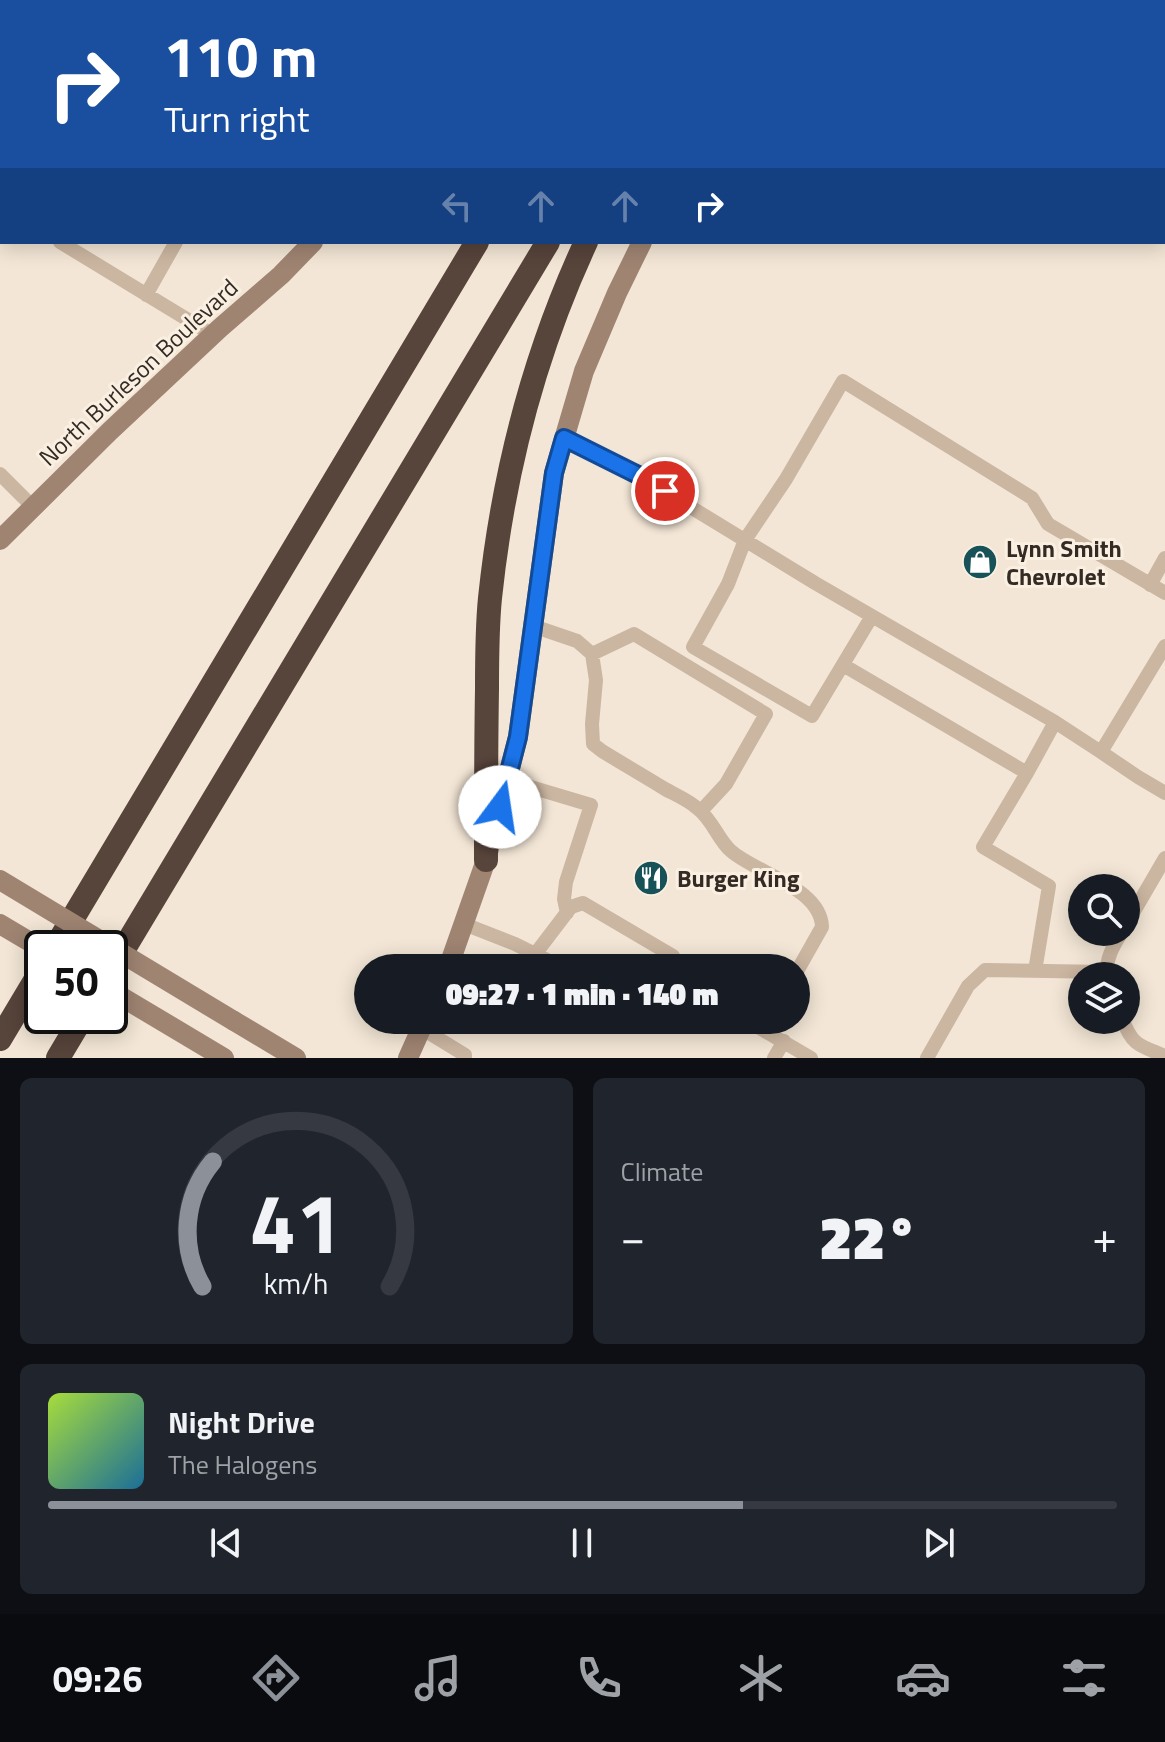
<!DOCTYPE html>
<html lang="en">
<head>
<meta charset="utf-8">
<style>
	:root { --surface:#171b24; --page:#20242c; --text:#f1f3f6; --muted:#9ea1a6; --line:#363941; --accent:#8c9099 }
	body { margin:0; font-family:"Titillium Web",sans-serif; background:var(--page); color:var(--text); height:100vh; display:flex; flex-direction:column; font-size:30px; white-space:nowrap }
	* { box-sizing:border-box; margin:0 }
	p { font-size:26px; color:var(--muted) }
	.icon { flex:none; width:44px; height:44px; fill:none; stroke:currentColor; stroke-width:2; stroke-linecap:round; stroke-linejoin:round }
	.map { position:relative; height:1058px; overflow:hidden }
	.sheet { display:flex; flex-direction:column; gap:20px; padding:20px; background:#0d0f14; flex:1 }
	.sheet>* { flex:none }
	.top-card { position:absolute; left:0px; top:0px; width:1166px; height:244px; box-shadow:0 4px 20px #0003; background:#1a4fa0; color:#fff; overflow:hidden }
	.fabs { position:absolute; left:1068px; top:874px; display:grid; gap:16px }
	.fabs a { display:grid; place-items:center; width:72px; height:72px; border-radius:50%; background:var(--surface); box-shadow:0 4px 20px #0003; font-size:40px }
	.speed { position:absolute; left:24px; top:930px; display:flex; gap:16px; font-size:40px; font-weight:700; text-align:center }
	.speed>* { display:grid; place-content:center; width:104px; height:104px; border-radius:50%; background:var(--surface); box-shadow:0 4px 20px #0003; line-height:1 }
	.speed .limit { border:4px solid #111; border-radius:12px; background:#fff; color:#111 }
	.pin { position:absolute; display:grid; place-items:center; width:68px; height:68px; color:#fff; margin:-34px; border:4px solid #fff; border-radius:50%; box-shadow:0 2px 8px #0007 }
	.me { position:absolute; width:88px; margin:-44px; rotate:14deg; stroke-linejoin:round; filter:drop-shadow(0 0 6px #0008) }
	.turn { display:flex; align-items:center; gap:28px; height:168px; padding:0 32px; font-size:36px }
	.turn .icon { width:104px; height:104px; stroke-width:2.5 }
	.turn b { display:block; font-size:56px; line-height:68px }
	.lanes { display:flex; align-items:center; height:76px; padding:0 32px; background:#0003; justify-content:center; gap:40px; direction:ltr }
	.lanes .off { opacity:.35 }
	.big { font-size:60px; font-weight:800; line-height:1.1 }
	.sheet .card { flex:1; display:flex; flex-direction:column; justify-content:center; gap:12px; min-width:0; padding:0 28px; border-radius:12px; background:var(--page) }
	.sheet .dial { align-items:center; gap:0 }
	.dial svg { height:208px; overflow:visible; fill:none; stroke:var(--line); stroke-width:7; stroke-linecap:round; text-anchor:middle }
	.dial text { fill:var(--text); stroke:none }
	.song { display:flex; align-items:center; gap:24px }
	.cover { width:96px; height:96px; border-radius:12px; background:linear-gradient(135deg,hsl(80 70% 55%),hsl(200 70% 35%)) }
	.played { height:8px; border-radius:4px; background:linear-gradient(90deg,var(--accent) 65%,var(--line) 65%) }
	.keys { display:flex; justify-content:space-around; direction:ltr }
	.heat { display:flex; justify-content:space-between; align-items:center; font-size:44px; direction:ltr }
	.sheet .tiles { flex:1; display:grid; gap:20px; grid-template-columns:1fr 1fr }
	.card:last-child { grid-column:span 2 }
	.trip { position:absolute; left:354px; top:954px; width:456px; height:80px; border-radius:40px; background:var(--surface); box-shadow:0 4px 20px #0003; font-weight:800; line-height:80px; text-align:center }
	.menu { display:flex; height:128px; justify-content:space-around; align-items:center; background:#090b0e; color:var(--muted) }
	.menu .icon { width:56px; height:56px }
	.menu .on { color:var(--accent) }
	.menu b { font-size:36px; color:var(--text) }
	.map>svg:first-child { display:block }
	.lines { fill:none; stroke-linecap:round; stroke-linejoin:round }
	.lane { stroke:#cbb6a1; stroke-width:14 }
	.street { stroke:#cbb6a1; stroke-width:20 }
	.secondary { stroke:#9f8472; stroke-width:20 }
	.highway { stroke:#57443b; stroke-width:24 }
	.secondary-bridge { stroke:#9f8472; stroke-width:20 }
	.route-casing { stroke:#114b97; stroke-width:20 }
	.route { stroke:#1a73e8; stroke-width:14 }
	.labels { text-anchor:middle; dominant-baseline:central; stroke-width:6; stroke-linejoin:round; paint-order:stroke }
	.street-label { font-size:24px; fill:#352a24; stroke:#faf0e2 }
	.poi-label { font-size:24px; font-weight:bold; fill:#352a24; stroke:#faf0e2; text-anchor:start }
</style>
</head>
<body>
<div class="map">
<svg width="1165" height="1058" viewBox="0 0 1165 1058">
	<rect width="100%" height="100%" fill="#f3e6d6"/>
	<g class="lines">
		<!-- lane -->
		<path class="lane" d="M5,0L8,2
			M0,71L2,72
			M0,113L2,109
			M0,205L2,206
			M60,242L213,335
			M146,295L176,242
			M564,438L638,475L815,583L1055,722L1101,752L1165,646
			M0,474L33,507
			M1150,585L1165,558
			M872,616L812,716L693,647L728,584L745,540L786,479L843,381L1032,498L1048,524L1165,593
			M533,626L577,641L592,654L596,680L592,724L593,744L602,751C623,764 644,776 665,789C676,795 688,800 697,808C713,820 718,840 731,851C756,873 821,888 822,927L796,973
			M592,654L634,634L766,714L726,784L701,811
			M843,665L1027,773L1055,722
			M1101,752L1138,777L1165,793
			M1027,773L983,847L1049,886L1035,971
			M507,780L591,805L566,882L564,899L567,913
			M464,924L515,944L563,968
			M1126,925L1165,858
			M536,953L571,907L583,903L673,956L678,968
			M1107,976C1105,960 1113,946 1122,932
			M746,1020L811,1058
			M1123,1020C1132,1046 1141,1046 1165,1056
			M421,1028L465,1055V1058
			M774,1058L784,1041
			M927,1058L968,986L985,970L1106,972"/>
		<!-- street -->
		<path class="street" d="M269,0L272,2
			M906,0L909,2
			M1164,160L1165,161"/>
		<!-- secondary -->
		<path class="secondary" d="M495,2L496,0
			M773,2L774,0
			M0,540L110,431L220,328L281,275L313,242
			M0,924L42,949
			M448,968L486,860L518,737L554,473L584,371L617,293L642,242
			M110,990L224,1058
			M234,1021L296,1058
			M408,1058L425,1020"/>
		<!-- highway -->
		<path class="highway" d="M619,2L621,0
			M696,2L698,0
			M486,860C486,803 486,746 487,689C487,659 487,628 490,598C503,474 533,356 586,242
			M55,948L477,242
			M110,972L548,242
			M0,1039L42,969
			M58,1058L83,1016"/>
		<!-- secondary-bridge -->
		<path class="secondary-bridge" d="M0,880L234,1021"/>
	</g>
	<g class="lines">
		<!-- route casing -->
		<g class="route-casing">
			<path id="route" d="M500,807L518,737L554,473L564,438L638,475L665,491"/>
		</g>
		<!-- route -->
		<use href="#route" class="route"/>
	</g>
	<!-- icons -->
	<defs>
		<g id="shop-disc" transform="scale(1.8)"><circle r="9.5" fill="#175259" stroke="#faf0e2"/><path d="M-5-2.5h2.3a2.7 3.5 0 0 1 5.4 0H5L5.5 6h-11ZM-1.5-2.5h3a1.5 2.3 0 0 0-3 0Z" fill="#fff"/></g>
		<g id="restaurant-disc" transform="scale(1.8)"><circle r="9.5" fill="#175259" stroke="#faf0e2"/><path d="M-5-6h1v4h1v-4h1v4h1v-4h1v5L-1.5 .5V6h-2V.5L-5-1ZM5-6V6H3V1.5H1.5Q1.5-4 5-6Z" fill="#fff"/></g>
	</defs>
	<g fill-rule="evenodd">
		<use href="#shop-disc" x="980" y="562"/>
		<use href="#restaurant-disc" x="651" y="878"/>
	</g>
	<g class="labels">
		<!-- street labels -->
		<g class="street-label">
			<text transform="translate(138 372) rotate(-43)">North Burleson Boulevard</text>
		</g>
		<!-- poi labels -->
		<g class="poi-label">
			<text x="1006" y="548">Lynn Smith<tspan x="1006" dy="28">Chevrolet</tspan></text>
			<text x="677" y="878">Burger King</text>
		</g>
	</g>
</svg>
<div class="fabs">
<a><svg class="icon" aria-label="search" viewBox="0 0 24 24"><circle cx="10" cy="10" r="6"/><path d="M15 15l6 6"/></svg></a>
<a><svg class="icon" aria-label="layers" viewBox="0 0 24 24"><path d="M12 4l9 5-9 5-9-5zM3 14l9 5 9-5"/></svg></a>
</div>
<div class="speed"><div class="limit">50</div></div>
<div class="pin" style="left:665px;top:491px;background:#d93025"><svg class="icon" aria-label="arrive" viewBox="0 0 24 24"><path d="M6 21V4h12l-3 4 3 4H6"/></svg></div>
<svg class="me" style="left:500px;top:807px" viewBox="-20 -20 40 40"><circle r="19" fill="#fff"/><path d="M0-13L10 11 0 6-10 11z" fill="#1a73e8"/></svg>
<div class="trip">09:27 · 1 min · 140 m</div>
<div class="top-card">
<div class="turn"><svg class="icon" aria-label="right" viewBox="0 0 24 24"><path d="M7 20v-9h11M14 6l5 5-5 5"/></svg><div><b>110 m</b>Turn right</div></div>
<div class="lanes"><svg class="icon off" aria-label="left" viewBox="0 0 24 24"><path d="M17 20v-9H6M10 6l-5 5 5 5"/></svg><svg class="icon off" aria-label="ahead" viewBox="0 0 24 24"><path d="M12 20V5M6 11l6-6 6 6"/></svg><svg class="icon off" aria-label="ahead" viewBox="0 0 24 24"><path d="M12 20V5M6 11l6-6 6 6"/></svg><svg class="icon" aria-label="right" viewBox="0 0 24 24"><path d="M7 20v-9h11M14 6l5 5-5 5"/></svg></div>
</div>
</div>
<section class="sheet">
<div class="tiles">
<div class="card dial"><svg viewBox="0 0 100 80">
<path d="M14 69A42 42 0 1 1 86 69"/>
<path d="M14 69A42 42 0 0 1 18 21" stroke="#8c9099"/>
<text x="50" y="56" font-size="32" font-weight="700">41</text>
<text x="50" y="72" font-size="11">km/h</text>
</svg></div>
<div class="card"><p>Climate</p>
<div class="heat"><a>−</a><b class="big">22°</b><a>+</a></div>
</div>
<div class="card">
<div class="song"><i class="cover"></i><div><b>Night Drive</b><p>The Halogens</p></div></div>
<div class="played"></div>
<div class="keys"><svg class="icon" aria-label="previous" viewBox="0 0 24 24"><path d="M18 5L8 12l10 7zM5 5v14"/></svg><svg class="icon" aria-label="pause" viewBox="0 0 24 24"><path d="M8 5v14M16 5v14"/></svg><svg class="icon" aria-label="next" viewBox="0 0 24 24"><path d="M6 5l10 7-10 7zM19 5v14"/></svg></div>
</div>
</div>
</section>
<nav class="menu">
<b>09:26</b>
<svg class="icon on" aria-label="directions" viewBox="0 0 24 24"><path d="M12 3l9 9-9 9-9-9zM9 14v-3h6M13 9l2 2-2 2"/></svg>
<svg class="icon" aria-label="music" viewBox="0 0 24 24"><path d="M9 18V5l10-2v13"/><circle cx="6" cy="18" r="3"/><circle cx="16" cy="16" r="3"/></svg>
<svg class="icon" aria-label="phone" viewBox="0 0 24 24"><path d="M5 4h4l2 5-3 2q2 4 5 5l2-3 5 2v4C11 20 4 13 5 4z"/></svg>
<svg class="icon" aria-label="climate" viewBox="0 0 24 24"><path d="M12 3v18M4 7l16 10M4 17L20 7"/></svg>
<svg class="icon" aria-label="car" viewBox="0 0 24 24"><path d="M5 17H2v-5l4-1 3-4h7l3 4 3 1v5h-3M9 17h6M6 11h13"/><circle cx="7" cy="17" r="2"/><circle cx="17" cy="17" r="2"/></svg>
<svg class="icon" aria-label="filters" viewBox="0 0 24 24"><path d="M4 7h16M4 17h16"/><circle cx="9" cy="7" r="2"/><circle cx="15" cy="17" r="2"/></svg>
</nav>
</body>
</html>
